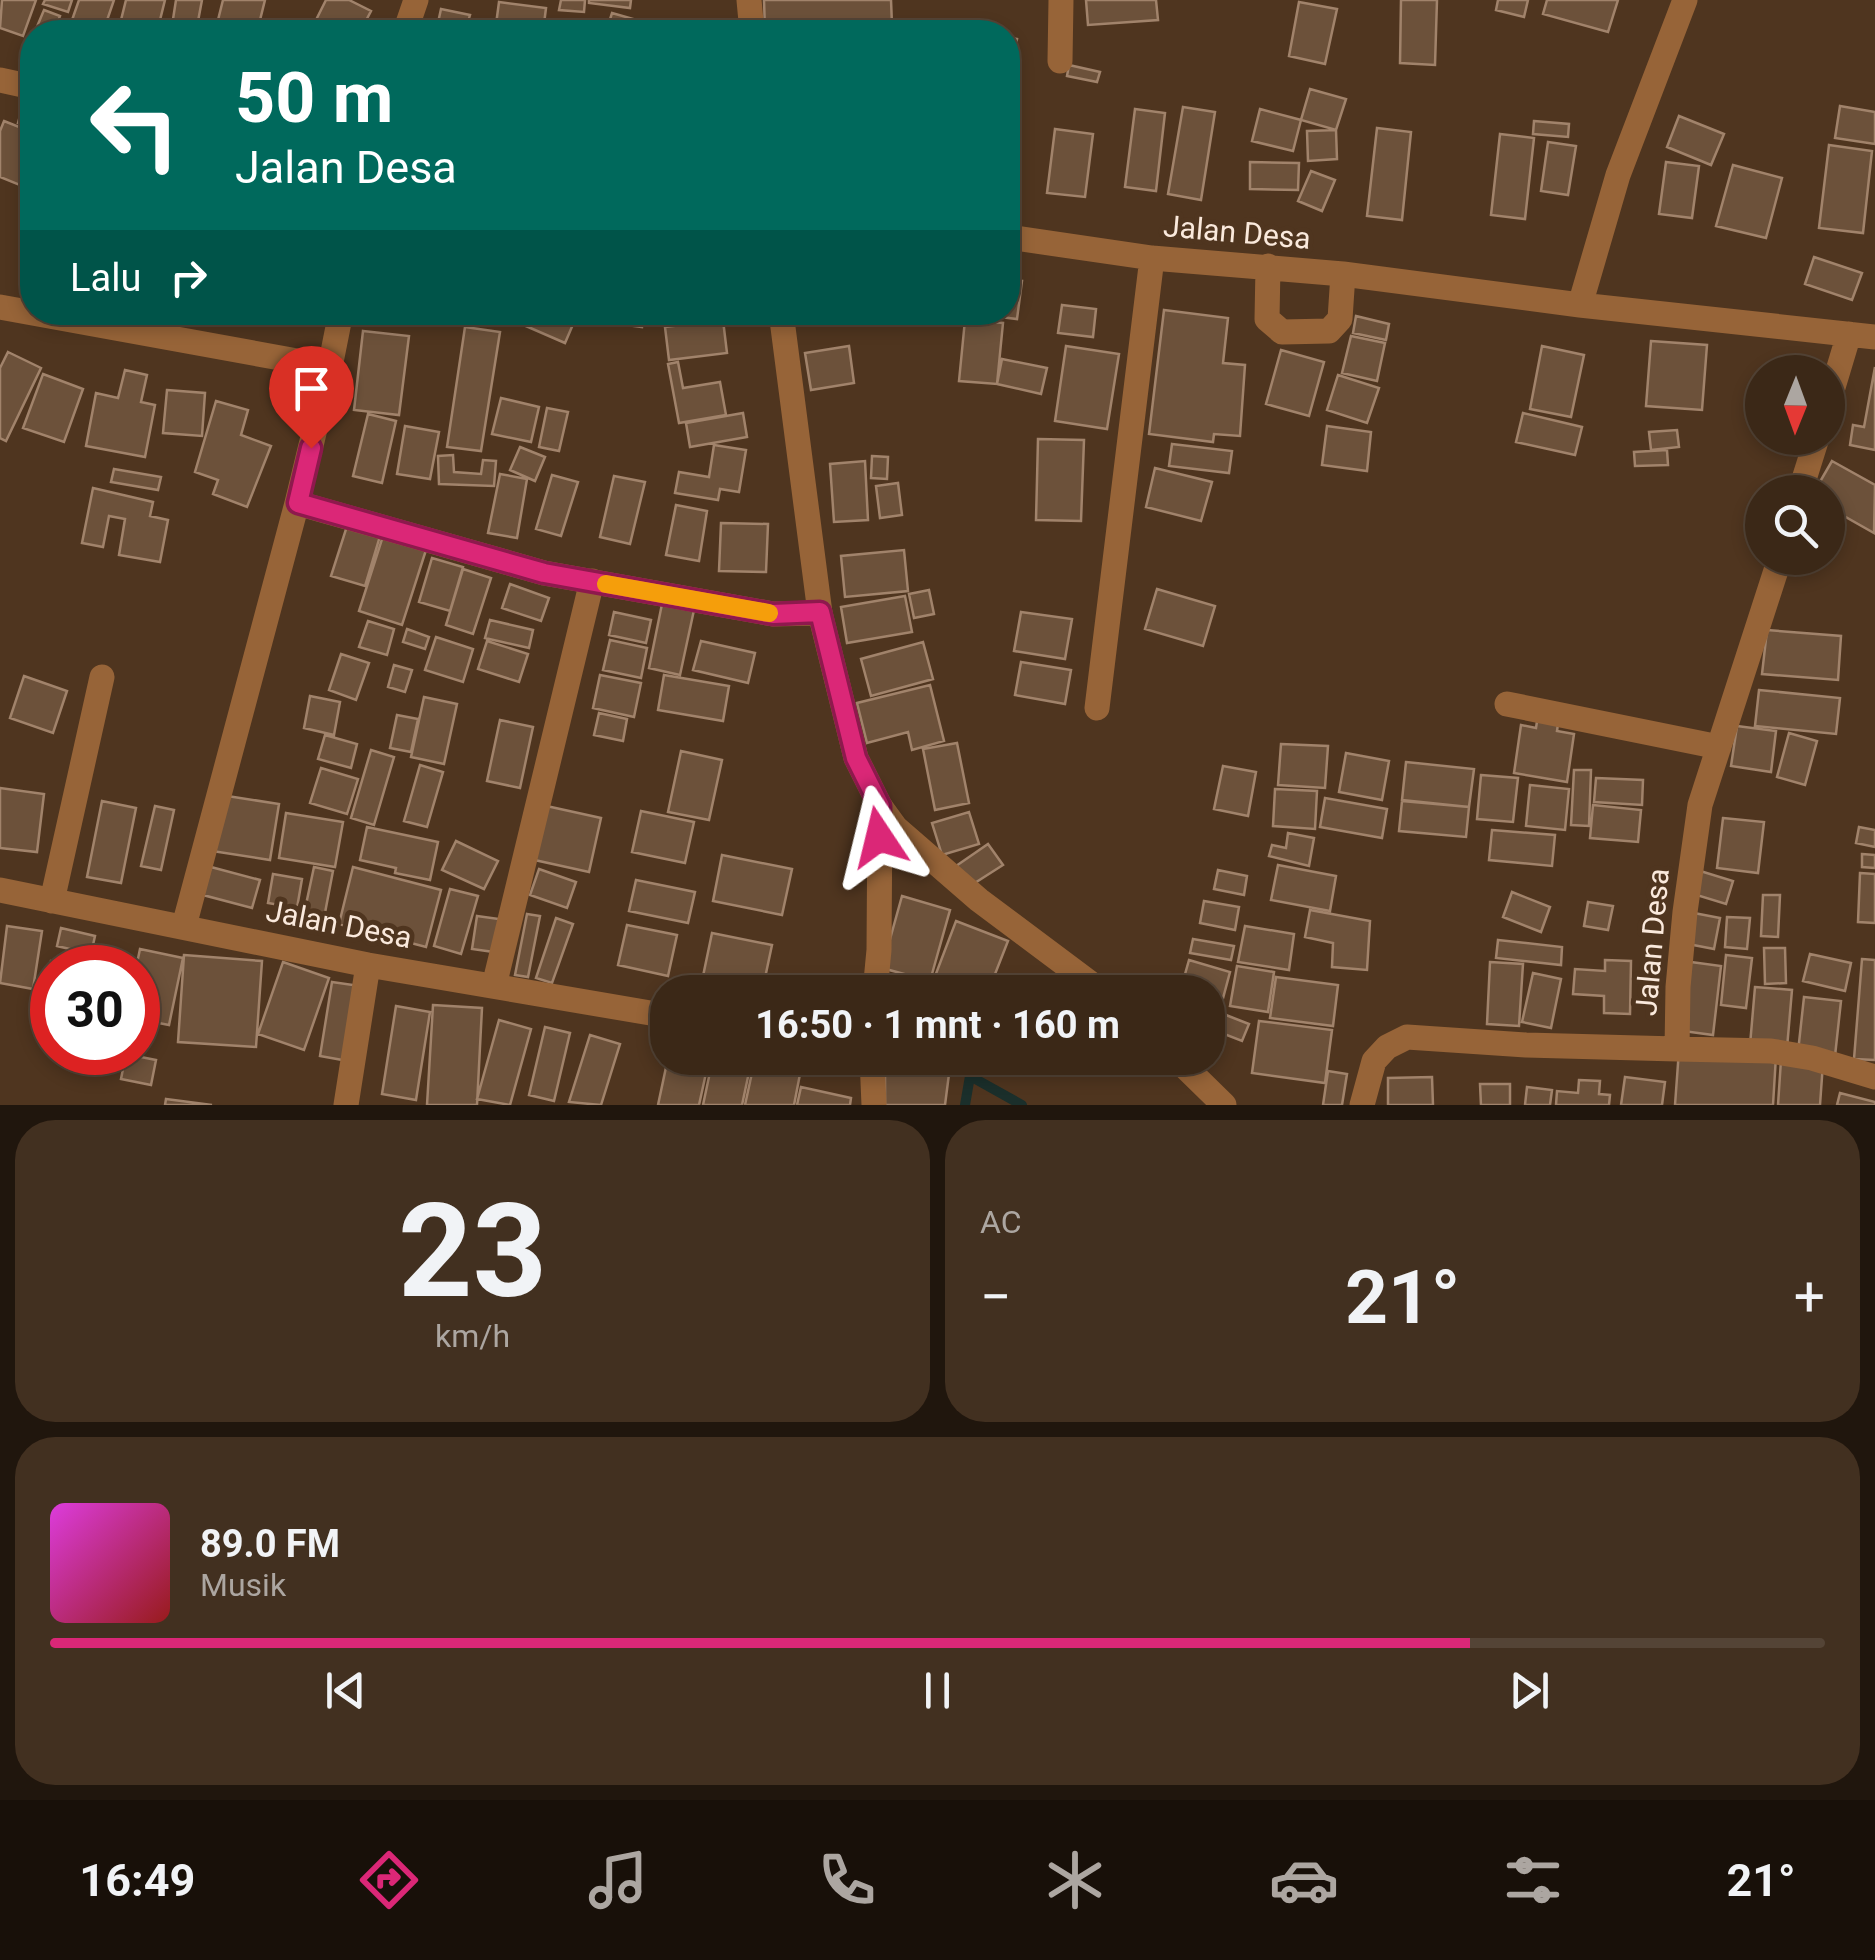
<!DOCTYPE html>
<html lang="id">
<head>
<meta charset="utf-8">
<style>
	:root { --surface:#3b2817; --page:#423020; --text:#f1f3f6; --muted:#aca6a1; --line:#544436; --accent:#db2777 }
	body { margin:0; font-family:Roboto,sans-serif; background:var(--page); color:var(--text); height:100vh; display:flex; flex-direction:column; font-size:38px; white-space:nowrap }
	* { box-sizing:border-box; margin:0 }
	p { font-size:32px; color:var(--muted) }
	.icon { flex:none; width:55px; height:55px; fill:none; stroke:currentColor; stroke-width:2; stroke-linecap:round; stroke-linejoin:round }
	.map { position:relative; height:1105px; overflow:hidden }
	.details { display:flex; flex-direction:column; gap:15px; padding:15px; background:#20160d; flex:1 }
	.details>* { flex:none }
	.top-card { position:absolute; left:20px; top:20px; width:1000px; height:305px; border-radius:40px; box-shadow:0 5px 15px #0003,0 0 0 2px var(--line); background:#00695c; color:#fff; overflow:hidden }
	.needle { width:65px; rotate:181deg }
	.buttons { position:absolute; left:1745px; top:355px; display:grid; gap:20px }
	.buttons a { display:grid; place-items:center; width:100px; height:100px; border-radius:50%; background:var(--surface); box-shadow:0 5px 15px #0003,0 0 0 2px var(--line); font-size:50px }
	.speed { position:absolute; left:30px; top:945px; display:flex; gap:20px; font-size:50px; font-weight:700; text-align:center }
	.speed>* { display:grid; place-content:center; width:130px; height:130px; border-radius:50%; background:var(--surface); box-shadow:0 5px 15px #0003,0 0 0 2px var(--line); line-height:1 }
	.speed .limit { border:15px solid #d22; background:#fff; color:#111 }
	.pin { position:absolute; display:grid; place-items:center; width:85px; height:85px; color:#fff; margin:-102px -42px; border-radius:50% 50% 50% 0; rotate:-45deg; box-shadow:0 0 10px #0007 }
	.pin .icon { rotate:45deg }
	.me { position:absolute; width:110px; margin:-55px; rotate:350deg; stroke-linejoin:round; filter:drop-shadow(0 0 8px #0008) }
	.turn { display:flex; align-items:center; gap:35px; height:210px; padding:0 50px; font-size:45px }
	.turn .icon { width:130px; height:130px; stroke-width:2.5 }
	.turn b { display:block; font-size:70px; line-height:85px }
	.then { display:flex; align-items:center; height:95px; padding:0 50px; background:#0003; gap:20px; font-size:38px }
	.big { font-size:75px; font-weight:700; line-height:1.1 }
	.details .widget { flex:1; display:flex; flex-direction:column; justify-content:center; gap:15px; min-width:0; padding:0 35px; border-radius:40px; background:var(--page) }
	.details .dial { align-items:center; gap:0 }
	.dial b { font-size:130px; line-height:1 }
	.song { display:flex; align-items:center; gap:30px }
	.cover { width:120px; height:120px; border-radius:15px; background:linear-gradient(135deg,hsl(300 70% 55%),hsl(0 70% 35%)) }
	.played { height:10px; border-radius:5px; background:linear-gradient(90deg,var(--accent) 80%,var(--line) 80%) }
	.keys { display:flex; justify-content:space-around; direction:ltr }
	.heat { display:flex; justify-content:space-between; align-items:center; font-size:55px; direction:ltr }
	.details .tiles { flex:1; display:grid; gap:15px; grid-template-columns:1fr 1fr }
	.widget:last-child { grid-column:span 2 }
	.trip { position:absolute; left:650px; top:975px; width:575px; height:100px; border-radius:40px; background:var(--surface); box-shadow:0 5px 15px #0003,0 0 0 2px var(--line); font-weight:700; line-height:100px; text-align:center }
	.dock { display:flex; height:160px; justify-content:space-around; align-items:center; background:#181009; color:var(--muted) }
	.dock .icon { width:70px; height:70px }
	.dock .on { color:var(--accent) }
	.dock b { font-size:45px; color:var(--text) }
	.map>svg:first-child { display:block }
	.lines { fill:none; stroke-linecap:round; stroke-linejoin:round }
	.stream { stroke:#1b2f2b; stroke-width:10 }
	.building { fill:#6c513a; stroke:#a1836b; stroke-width:2.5 }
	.minor { stroke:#976438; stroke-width:25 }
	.tertiary { stroke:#976438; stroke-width:25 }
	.route-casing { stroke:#8e194d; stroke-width:25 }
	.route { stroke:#db2777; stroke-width:18 }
	.slow { stroke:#f59e0b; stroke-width:18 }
	.labels { text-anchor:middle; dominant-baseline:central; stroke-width:10; stroke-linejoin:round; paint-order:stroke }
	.street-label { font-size:30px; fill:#fae9dc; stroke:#4f351f }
</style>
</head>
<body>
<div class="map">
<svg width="1875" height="1105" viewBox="0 0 1875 1105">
	<rect width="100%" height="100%" fill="#4f351f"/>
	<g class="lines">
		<!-- stream -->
		<path class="stream" d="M970,1076L1022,1105
			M965,1105L970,1076L968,1058"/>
	</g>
	<!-- building -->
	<path class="building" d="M2,0H36L23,36L0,28Z
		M45,0H72L68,12L43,4Z
		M79,0H114L103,32L71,23Z
		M126,0H165L157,32H118Z
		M176,0H202L196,32H171Z
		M223,0H265L257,32H215Z
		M326,0H349L371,11L360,32H310Z
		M561,0H585L584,12L559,10Z
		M589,0H631L630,8L589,3Z
		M764,0H891L892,25L765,30Z
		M1086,0H1156L1158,20L1088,25Z
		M1401,0H1437L1435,65L1400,63Z
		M1498,0H1528L1524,17L1496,10Z
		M1547,0H1618L1608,32L1543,14Z
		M499,2L546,8L543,32H495Z
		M1299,2L1337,9L1325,64L1289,56Z
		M441,9L470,15L465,32H436Z
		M44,10L60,16L54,32L36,29Z
		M612,13L651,24L649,32H606Z
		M953,22L992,32H951Z
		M1008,37L1017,39L1010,83L1008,82Z
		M1069,65L1100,72L1097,82L1067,76Z
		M1310,89L1346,99L1336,130L1301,120Z
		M1008,90L1014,91L1009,132H1008Z
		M1840,106L1875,112V144L1835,138Z
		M1183,107L1215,112L1201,200L1168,194Z
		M22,108L32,110V126L18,123Z
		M1135,109L1165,113L1156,191L1125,187Z
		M1260,109L1301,120L1293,151L1252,141Z
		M1679,116L1724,134L1711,165L1667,147Z
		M4,121L32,132V190L0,177V131Z
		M1534,121L1569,124L1568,137L1533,134Z
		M1377,128L1411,132L1402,220L1367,216Z
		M1055,129L1093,134L1085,197L1047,193Z
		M1336,130L1337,159L1308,161L1307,131Z
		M1500,134L1534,138L1525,219L1491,215Z
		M1548,142L1576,146L1568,195L1541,191Z
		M1829,145L1872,151L1863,233L1819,228Z
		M1250,162L1299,163L1298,190L1250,189Z
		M1666,162L1699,166L1692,218L1659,214Z
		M1733,165L1782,178L1766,238L1716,226Z
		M1311,171L1335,180L1322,211L1298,201Z
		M1814,257L1862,273L1852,300L1805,284Z
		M1008,280L1022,281L1017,319L968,313L1008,312Z
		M1062,305L1096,309L1093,337L1058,333Z
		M1164,310L1228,318L1223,363L1245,365L1240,436L1214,434L1213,442L1149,434Z
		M515,312H572L577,315L565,343L512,320Z
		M605,312H644L642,327L604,322Z
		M665,312H723L724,319L666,326Z
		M1356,316L1389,324L1386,340L1353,333Z
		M723,320L727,353L669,360L665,327Z
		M965,320L1003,323L997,384L959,381Z
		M465,327L500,332L481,451L447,447Z
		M363,331L409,336L399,415L354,410Z
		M1351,336L1385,343L1377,381L1342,373Z
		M1651,341L1707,345L1702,410L1646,406Z
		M849,346L854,383L811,390L805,353Z
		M1066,346L1119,354L1107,429L1055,421Z
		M1542,346L1584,355L1571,417L1530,409Z
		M1281,350L1324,362L1309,416L1266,404Z
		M8,352L41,368L6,441L0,438V368Z
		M1002,359L1047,368L1041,394L997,384Z
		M678,362L683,388L720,382L726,415L679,423L668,364Z
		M1875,367V450L1850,445L1853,425L1864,427Z
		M125,370L147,375L141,402L155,405L145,457L86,446L96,393L118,398Z
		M43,374L83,389L64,442L23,428Z
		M1338,375L1379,388L1367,423L1327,410Z
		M167,390L205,393L202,436L163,433Z
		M501,398L539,407L531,442L492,434Z
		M216,401L248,410L241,435L271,446L247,507L213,494L218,480L195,472Z
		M547,408L568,412L559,451L539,447Z
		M743,413L747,437L690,447L686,423Z
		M1523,413L1582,427L1575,455L1516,442Z
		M368,414L396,421L382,483L353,476Z
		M405,426L439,432L430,479L397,474Z
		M1327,426L1371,432L1367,471L1322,465Z
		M1677,430L1679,447L1651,450L1649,432Z
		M1038,439L1084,440L1081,521L1036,520Z
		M1172,444L1232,451L1229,473L1169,466Z
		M714,445L746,450L739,492L720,489L718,500L675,493L679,472L709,477Z
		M520,447L545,457L535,481L510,470Z
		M1667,450L1668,465L1635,466L1634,452Z
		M453,455L454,472L481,474L483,460L496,461L494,486L439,484L438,456Z
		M872,456L888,457L887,479L871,478Z
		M865,461L868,520L834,522L830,464Z
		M1832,461L1875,485L1874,533L1828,507V492H1814Z
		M1155,468L1212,482L1201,521L1146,507Z
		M114,469L161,477L158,490L111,482Z
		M500,474L527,479L517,538L488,533Z
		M552,475L578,482L561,536L536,529Z
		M614,476L645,482L630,544L600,537Z
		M898,483L902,515L880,518L876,486Z
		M93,488L153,502L150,516L168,520L160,562L119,555L125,519L109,516L103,547L82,543Z
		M676,505L707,511L699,561L666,555Z
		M721,523L768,524L766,572L719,571Z
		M347,526L380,536L365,586L331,576Z
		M383,536L426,550L402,625L359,611Z
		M904,550L908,591L845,597L841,556Z
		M432,558L463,567L450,611L419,602Z
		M463,569L491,578L473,634L446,625Z
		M510,584L549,598L541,621L502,608Z
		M1157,589L1215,606L1203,646L1145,629Z
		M929,590L934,614L914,618L909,594Z
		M905,596L912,632L847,643L841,607Z
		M662,604L694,610L680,675L649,668Z
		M614,612L651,620L646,643L609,635Z
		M1021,612L1072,619L1065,659L1014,651Z
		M490,620L533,630L529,648L485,638Z
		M368,621L394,629L387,655L359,647Z
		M407,629L429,637L425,649L403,642Z
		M1767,630L1841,636L1838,680L1762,674Z
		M436,637L473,649L463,682L425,670Z
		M610,640L647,648L641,678L603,670Z
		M487,641L528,654L519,682L478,669Z
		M701,641L755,653L748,683L693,670Z
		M923,642L933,679L871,696L861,659Z
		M341,654L369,663L356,700L329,690Z
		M1021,662L1071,670L1065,704L1015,695Z
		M394,665L412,670L405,692L388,687Z
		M600,675L641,683L634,717L593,708Z
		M664,675L729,686L723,721L658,710Z
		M24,676L67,691L53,733L10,718Z
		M930,685L944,741L912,750L908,732L867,743L857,703Z
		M1759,690L1840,698L1836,734L1755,726Z
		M310,696L340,702L334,735L304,728Z
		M424,697L457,704L444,764L411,757Z
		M599,713L627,719L623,741L594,735Z
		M397,715L418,719L411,752L390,748Z
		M1538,715L1559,717L1557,731L1574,734L1567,782L1514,773L1521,725L1536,728Z
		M500,720L533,727L520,788L487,781Z
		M1737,726L1776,731L1771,772L1731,766Z
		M1789,733L1817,741L1805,785L1777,777Z
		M325,735L357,744L351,768L318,759Z
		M957,743L969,803L935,810L923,749Z
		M1281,744L1328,746L1325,788L1278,785Z
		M371,750L394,757L374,825L351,818Z
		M681,751L722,760L709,820L668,812Z
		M1346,753L1389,761L1382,800L1339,792Z
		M1406,762L1474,769L1469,807L1402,800Z
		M420,765L443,772L427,827L404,821Z
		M1223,766L1256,772L1248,816L1214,809Z
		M321,768L358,779L347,814L310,803Z
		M1574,770H1591L1589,826L1571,825Z
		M1481,775L1518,778L1513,822L1477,819Z
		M1596,778L1643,780L1642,805L1594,802Z
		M1530,785L1569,789L1565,830L1526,826Z
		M0,788L44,794L37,852L0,848Z
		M1275,789L1317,791L1315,829L1273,826Z
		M221,795L279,804L270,860L212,851Z
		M1325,798L1387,809L1382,838L1320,827Z
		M102,801L136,808L121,883L87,877Z
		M1402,801L1469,807L1466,837L1399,831Z
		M542,805L601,818L589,872L530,859Z
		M1593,805L1641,810L1638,842L1590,838Z
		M155,806L174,810L161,870L141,866Z
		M641,811L694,822L685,863L632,852Z
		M969,812L979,844L942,855L932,823Z
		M286,813L343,822L335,867L279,858Z
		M1723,818L1764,822L1758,873L1717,868Z
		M367,827L438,842L430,880L395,873L396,868L360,860Z
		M1859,827L1875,830V847L1856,843Z
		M1492,830L1555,835L1552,866L1489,860Z
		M1288,833L1314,838L1309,866L1269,856L1272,845L1286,848Z
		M456,841L498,861L484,889L442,870Z
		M988,844L1003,865L970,886L956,866Z
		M1862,854L1875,855V868L1862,867Z
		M722,855L792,869L782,915L713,901Z
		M1278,865L1336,876L1330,911L1271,900Z
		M211,867L260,880L252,908L203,895Z
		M314,867L333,871L324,918L304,914Z
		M353,867L441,890L426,947L339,924Z
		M539,869L576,882L567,908L530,895Z
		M1218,870L1247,876L1244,895L1214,889Z
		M1697,870L1733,881L1726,904L1690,893Z
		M1860,873L1875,874V923L1858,922Z
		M273,874L302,879L297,908L268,903Z
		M636,880L695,892L688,923L629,911Z
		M450,889L478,896L461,954L434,946Z
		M1512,892L1550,907L1541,932L1503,917Z
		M1763,895H1780L1778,937L1761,936Z
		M902,896L950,910L930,981L882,968Z
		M1204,901L1239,907L1235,930L1200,923Z
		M1588,902L1613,906L1608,930L1584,926Z
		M1310,910L1370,921L1367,970L1332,967L1333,943L1305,937Z
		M1694,913L1720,918L1714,949L1688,944Z
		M527,914L540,916L528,977L515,975Z
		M477,916L499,919L494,952L472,949Z
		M1727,917L1750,918L1747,949L1725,947Z
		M556,918L573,924L552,983L536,978Z
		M956,921L1008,941L988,992H929Z
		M627,925L677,935L668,976L618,965Z
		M7,926L42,931L33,989L0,983Z
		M1245,926L1294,934L1289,970L1238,962Z
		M61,928L95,936L91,954L57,946Z
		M712,933L772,945L762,992L702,981Z
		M1193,939L1234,946L1231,960L1190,953Z
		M1498,940L1562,947L1561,965L1496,958Z
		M1764,948H1785L1786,983L1765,984Z
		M140,949L183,958L169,1025L138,1019L136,968Z
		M1810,954L1851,963L1845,991L1803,981Z
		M184,955L262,961L256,1047L178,1042Z
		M1726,955L1752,958L1746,1008L1721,1005Z
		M1862,959L1875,960V1060L1854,1059Z
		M1189,960L1230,972L1218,1017L1208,1014V992H1180Z
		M1605,960L1631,961L1630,1014L1604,1013V996L1573,994L1575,969L1605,971Z
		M51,961L92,964V968H52V985L49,984Z
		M283,962L329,978L304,1050L258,1034Z
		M1490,962L1523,964L1519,1026L1487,1024Z
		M1691,962L1721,966L1713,1035L1683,1031Z
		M1237,966L1274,972L1268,1012L1230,1006Z
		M1533,973L1561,979L1551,1028L1522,1022Z
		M1276,977L1338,985L1333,1026L1270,1018Z
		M782,978L833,989L832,992H779Z
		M332,982L360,986L348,1061L320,1056Z
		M47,986L52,989V1022L36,1016Z
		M1755,987L1792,990L1787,1048L1750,1045Z
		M1804,997L1841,1001L1835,1056L1798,1052Z
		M433,1005L482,1008L477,1105H427Z
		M396,1006L430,1012L416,1100L382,1094Z
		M1226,1015L1249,1024L1242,1041L1219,1032Z
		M499,1020L531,1029L510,1105L477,1099Z
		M1259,1021L1332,1030L1325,1083L1252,1073Z
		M545,1027L570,1033L554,1101L529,1095Z
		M590,1035L620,1044L601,1105L569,1102Z
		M1679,1050L1776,1056L1773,1105H1675Z
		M126,1054L156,1060L151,1085L121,1079Z
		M668,1058L708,1064L699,1105H658Z
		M713,1058H752L742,1105H703Z
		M884,1058H949L950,1070L885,1062Z
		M755,1059L801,1069L794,1105H745Z
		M1781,1060L1823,1063L1820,1105H1778Z
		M885,1065L949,1074L945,1105H885Z
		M1328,1071L1347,1074L1342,1105H1323Z
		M1432,1077L1433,1105H1388V1078Z
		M1625,1077L1665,1082L1662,1105H1621Z
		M1579,1080L1600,1081L1599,1094L1610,1095L1609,1105H1556L1557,1091L1578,1093Z
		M1480,1084H1510V1105H1481Z
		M801,1087L851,1098L850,1105H797Z
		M1527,1087L1552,1090L1550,1105H1525Z
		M1840,1093L1875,1102V1105H1837Z
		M166,1099L212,1105H165Z"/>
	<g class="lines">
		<!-- minor -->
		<path class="minor" d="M405,32L416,0
			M1060,61L1061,0
			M0,80L32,87
			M1008,237L1152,258L1343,274L1580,305L1875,337
			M1268,266L1267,319L1282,332L1329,331L1340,319L1343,274
			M1580,305L1618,175L1685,0
			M0,307L330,367L297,503L544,573L773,614L820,613
			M330,367L341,312
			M1828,404L1849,334
			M1800,492L1817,438
			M1507,704L1719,747
			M1097,708L1152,258
			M0,890L368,965L668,1016
			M52,901L102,677
			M184,926L297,503
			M494,986L592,581
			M875,992L879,950L880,806
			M1677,1049L1771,1051L1812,1058L1875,1077
			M872,1058L874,1105
			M346,1105L368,965
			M1362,1105L1374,1061L1387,1047L1407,1037L1526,1045L1677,1049L1678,987L1685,912L1700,805L1780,558"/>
		<!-- tertiary -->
		<path class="tertiary" d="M749,0L752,32
			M781,312L820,613L856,758L880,806L896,828L979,900L1102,992
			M1176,1058L1224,1105"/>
	</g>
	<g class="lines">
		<!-- route casing -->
		<g class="route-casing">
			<path id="route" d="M311,448L298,503L544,573L773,614L820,612L856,758L880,806L879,837"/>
		</g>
		<!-- route -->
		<use href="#route" class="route"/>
		<!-- slow -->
		<path class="slow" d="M606,584L769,613"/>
	</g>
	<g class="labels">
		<!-- street labels -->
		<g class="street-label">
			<text transform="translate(1237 232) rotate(5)">Jalan Desa</text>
			<text transform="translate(339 924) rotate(11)">Jalan Desa</text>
			<text transform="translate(1652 942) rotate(-85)">Jalan Desa</text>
		</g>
	</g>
</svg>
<div class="buttons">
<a><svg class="needle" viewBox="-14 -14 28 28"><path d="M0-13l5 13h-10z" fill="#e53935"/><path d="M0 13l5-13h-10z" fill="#aca6a1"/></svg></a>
<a><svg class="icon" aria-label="search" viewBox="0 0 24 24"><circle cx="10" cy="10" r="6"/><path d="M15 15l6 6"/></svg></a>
</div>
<div class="speed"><div class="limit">30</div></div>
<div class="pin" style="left:311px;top:448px;background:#d93025"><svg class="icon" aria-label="arrive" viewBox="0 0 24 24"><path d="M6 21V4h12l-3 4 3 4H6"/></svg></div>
<svg class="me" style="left:879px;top:837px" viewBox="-20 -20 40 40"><path d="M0-17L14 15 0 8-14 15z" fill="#db2777" stroke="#fff" stroke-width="4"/></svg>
<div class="trip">16:50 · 1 mnt · 160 m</div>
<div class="top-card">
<div class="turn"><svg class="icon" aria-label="left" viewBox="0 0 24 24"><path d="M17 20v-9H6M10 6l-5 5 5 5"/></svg><div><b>50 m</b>Jalan Desa</div></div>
<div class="then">Lalu<svg class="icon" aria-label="right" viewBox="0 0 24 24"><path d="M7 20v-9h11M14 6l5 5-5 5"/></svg></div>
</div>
</div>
<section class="details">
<div class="tiles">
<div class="widget dial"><b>23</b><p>km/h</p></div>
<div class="widget"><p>AC</p>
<div class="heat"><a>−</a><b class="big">21°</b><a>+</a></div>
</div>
<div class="widget">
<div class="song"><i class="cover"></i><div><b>89.0 FM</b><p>Musik</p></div></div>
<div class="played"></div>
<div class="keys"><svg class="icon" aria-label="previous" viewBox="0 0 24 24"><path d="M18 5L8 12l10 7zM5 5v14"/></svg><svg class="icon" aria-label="pause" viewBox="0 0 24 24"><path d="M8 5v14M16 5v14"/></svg><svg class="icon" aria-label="next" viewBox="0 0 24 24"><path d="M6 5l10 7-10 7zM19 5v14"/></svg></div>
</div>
</div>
</section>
<nav class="dock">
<b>16:49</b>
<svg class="icon on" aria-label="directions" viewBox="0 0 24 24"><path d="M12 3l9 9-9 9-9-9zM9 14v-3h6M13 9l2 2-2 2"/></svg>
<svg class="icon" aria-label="music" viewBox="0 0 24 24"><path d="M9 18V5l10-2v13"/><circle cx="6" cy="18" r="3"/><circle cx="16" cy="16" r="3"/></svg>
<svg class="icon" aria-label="phone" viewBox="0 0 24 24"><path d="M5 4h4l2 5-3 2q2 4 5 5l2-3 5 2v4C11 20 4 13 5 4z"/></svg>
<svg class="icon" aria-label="climate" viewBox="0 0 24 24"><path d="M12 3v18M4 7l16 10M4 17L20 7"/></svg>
<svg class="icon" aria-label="car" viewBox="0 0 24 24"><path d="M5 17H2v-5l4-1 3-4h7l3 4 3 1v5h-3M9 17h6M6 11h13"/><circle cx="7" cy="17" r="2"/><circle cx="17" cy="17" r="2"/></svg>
<svg class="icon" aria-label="filters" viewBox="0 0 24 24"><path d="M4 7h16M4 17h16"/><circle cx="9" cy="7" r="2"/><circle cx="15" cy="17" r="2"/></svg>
<b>21°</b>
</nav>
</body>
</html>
